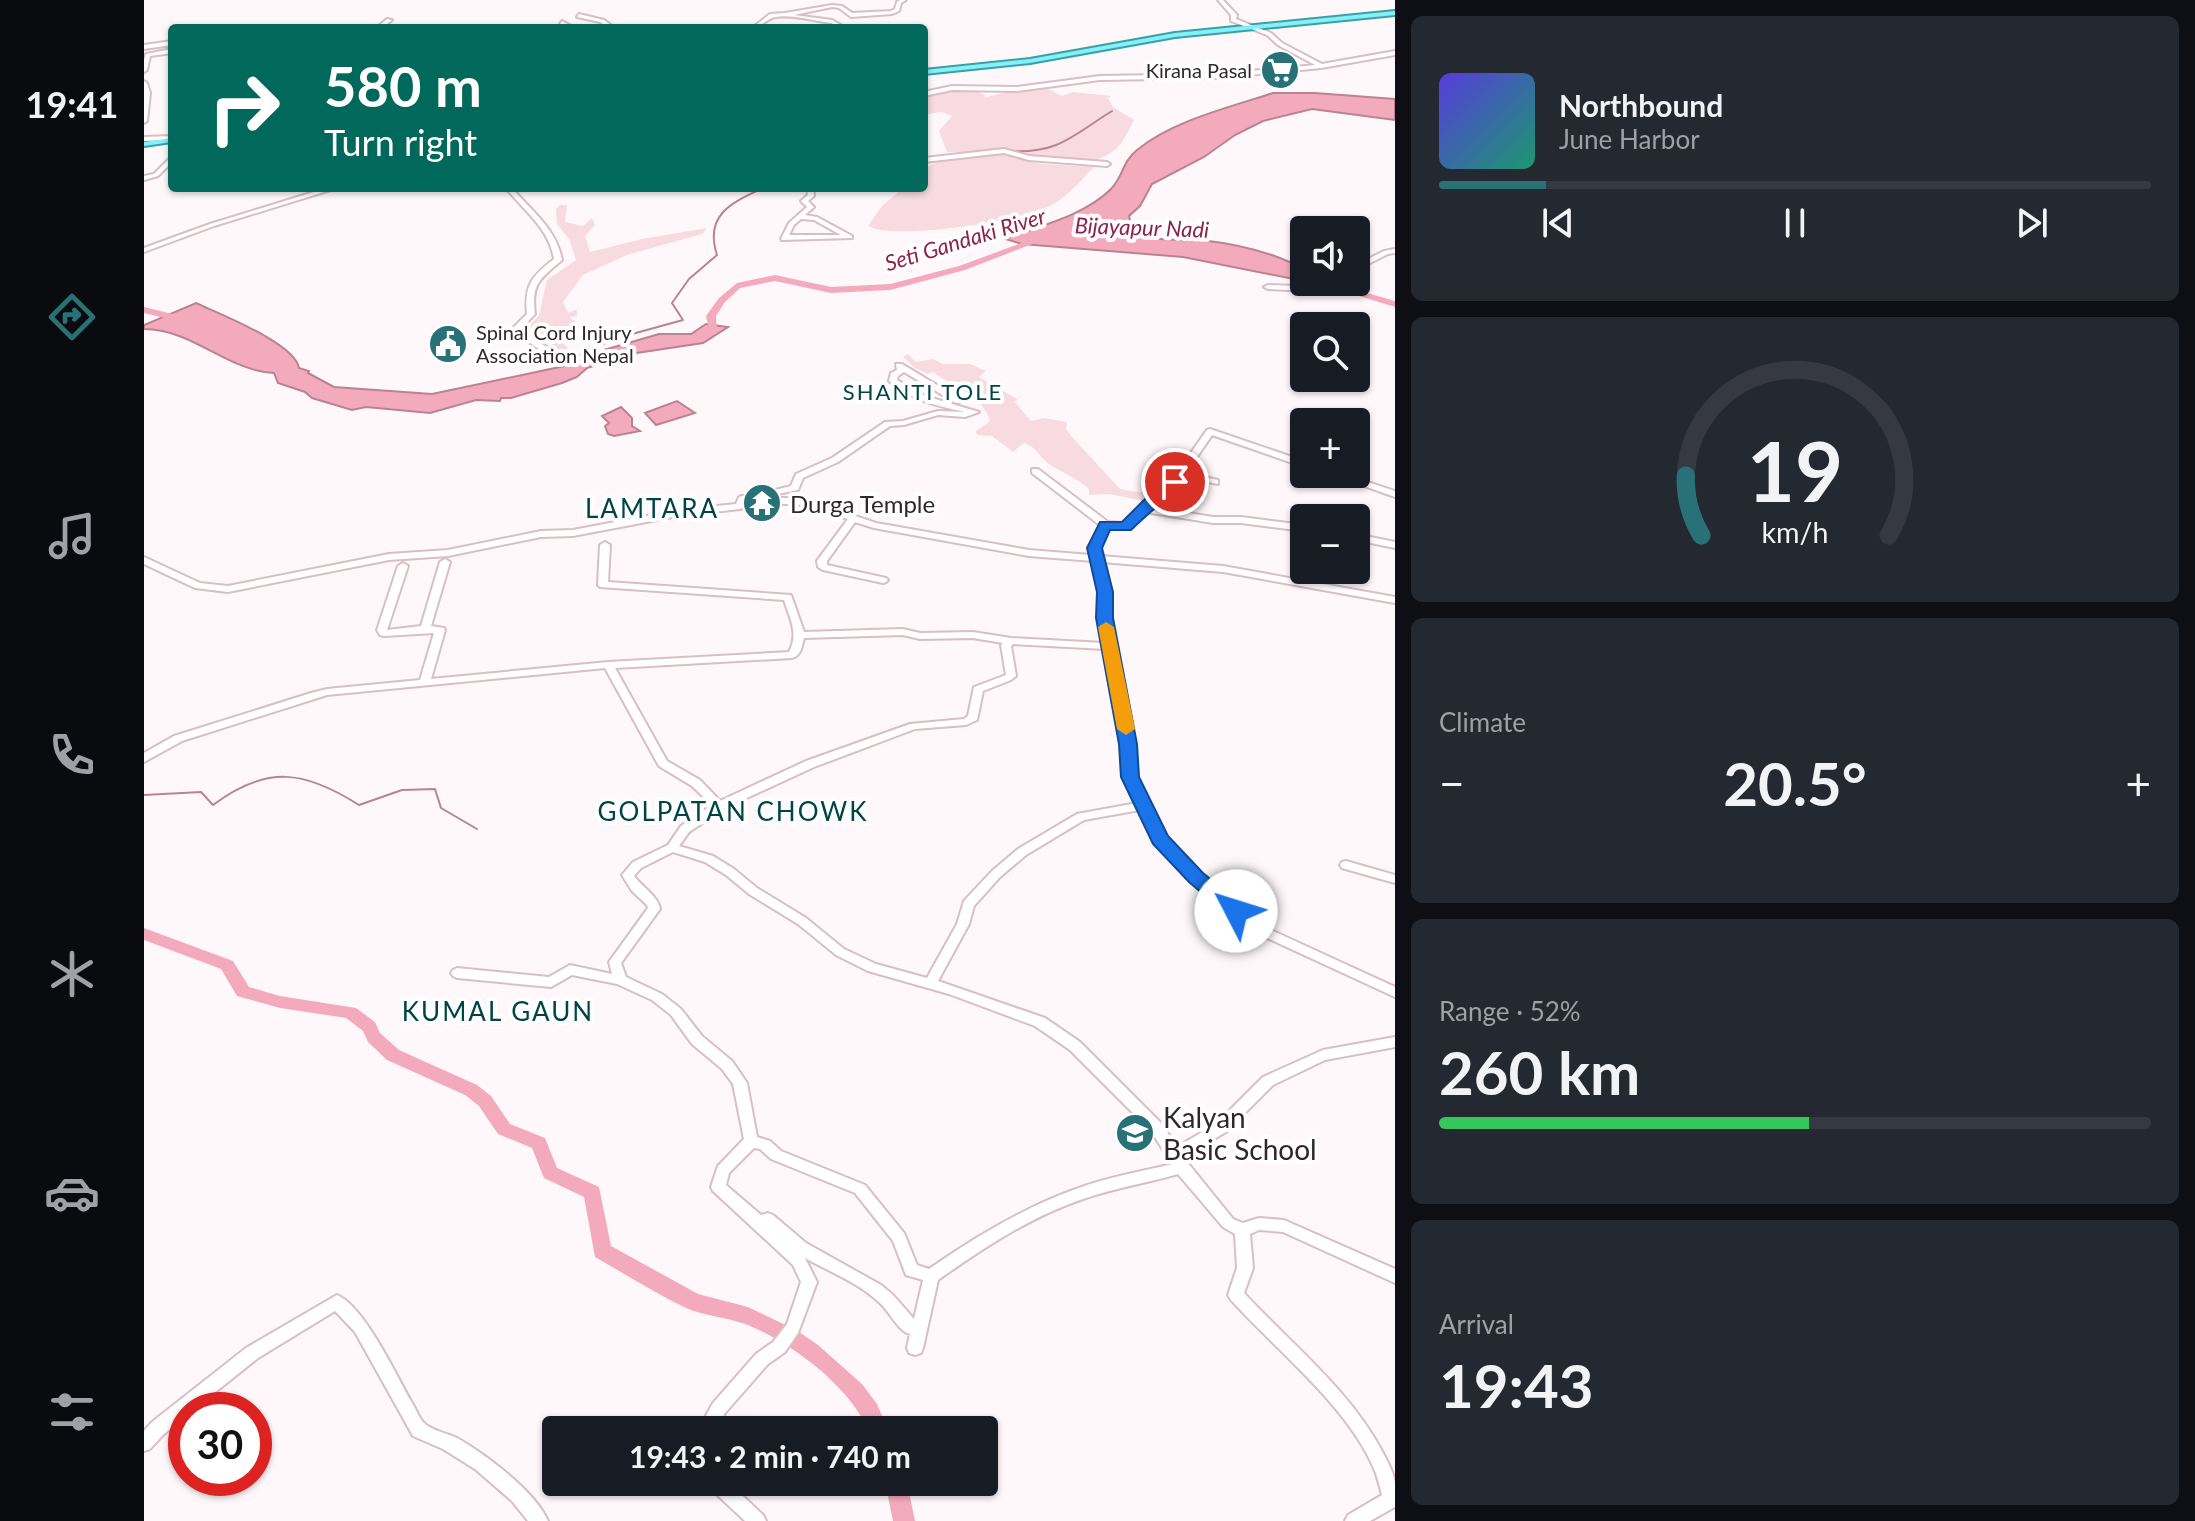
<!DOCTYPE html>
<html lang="en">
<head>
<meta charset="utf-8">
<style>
	:root { --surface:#171b24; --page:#242831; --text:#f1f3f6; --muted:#9ea1a6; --line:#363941; --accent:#287277 }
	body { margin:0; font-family:Lato,sans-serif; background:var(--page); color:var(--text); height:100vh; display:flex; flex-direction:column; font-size:30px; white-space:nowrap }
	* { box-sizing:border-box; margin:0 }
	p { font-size:26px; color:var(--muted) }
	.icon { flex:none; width:44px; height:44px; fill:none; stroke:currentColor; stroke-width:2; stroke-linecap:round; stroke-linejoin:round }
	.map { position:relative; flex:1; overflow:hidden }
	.side { display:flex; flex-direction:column; gap:16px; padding:16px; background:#0d0f14; width:800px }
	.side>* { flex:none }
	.hud { position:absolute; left:24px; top:24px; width:760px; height:168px; border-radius:8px; box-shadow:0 2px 6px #0004; background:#00695c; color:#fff; overflow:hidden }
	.controls { position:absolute; left:1146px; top:216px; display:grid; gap:16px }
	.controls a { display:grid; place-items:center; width:80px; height:80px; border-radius:8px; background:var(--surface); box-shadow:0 2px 6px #0004; font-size:40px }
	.speed { position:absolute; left:24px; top:1392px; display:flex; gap:16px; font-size:40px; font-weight:700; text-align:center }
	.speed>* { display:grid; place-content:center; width:104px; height:104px; border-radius:50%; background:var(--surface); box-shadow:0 2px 6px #0004; line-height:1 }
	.speed .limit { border:12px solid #d22; background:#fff; color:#111 }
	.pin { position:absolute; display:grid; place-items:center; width:68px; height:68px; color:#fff; margin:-34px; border:4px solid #fff; border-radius:50%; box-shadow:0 2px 8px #0007 }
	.me { position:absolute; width:88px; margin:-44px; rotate:310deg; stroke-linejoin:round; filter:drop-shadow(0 0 6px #0008) }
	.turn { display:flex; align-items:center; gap:28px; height:168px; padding:0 24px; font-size:36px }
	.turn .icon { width:104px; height:104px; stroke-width:2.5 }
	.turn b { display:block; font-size:56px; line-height:68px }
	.big { font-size:60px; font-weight:700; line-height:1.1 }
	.side .widget { flex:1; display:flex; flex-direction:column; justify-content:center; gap:12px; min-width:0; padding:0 28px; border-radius:12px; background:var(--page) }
	.side .dial { align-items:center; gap:0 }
	.dial svg { height:208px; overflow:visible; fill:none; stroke:var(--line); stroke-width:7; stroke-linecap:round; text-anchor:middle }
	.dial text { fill:var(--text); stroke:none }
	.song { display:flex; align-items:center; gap:24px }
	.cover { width:96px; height:96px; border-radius:12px; background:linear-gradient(135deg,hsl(250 70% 55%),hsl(160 70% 35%)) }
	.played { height:8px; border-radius:4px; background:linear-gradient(90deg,var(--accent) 15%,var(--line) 15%) }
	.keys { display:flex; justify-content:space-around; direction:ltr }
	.heat { display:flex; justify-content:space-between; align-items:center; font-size:44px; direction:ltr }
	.charge { height:12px; border-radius:6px; background:linear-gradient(90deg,#34c759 52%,var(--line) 0) }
	.trip { position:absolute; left:398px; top:1416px; width:456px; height:80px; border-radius:8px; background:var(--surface); box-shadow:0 2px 6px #0004; font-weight:700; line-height:80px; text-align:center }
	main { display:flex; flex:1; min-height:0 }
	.menu { display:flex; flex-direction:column; width:144px; justify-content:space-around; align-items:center; background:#090b0e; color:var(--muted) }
	.menu .icon { width:56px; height:56px }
	.menu .on { color:var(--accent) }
	.menu b { font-size:36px; color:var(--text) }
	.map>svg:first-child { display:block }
	.green { fill:#f8dbe1 }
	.water { fill:#f4aabd; stroke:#ba8391; stroke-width:2 }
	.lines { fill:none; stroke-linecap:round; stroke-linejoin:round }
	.stream { stroke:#ba8391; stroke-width:2 }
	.river { fill:#f4aabd; fill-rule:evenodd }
	.minor-casing { stroke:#dabec4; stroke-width:4 }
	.major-casing { stroke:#35a2a9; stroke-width:4 }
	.minor { fill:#fff; fill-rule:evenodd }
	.major { fill:#87eff5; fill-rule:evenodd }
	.route { fill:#1a73e8; stroke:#114b97; stroke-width:2 }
	.slow { fill:#f59e0b }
	.labels { text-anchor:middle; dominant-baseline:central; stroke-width:8; stroke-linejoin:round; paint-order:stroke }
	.far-poi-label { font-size:20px; fill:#312729; stroke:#fff; text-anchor:end }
	.far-water-label { font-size:22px; font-style:italic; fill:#8a2249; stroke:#fff }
	.far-neighbourhood-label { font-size:22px; letter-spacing:2px; fill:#004448; stroke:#fff }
	.poi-label { font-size:24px; fill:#312729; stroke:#fff; text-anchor:start }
	.neighbourhood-label { font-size:26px; letter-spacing:2px; fill:#004448; stroke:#fff }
	.near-poi-label { font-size:28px; fill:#312729; stroke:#fff; text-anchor:start }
</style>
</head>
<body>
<main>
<nav class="menu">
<b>19:41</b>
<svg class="icon on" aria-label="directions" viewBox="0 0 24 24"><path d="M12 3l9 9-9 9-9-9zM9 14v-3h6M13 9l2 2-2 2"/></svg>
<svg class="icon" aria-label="music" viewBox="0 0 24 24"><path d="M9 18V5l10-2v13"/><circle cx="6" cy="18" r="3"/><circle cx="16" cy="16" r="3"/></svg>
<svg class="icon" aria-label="phone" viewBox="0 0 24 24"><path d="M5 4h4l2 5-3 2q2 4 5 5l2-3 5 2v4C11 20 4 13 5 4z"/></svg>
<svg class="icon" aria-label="climate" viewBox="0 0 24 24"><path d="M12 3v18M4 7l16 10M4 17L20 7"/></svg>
<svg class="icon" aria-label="car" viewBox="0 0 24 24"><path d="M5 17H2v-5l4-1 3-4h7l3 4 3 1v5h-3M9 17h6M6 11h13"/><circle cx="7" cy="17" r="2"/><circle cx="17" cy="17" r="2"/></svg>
<svg class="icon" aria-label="filters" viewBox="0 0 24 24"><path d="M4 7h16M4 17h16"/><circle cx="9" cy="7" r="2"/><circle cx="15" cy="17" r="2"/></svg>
</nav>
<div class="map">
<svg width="1251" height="1521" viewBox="0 0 1251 1521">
	<rect width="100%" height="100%" fill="#fef8fa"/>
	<!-- green -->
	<path class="green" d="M902,88L918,96L929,92L967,96L964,98L969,107L990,120C985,129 980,141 973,148C951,170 902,162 876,152H803L795,131L808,116L797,112L780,115V97C800,91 823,83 842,96L839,98L858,93Z
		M855,153L897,164L950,167C936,181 926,195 908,205C882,220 749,242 724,226L738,206L759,188H780V169C802,154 830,156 855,153Z
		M416,205H423L421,222L439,226L448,218L451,225L441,236L446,252L498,239L563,228L558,234L483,255L439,275L419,302L424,313L433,309V316L426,317L438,327L423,329L414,337L426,351L424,359L400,337L384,328L395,315L403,280L432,260L425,239L413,224L412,209Z
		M764,354L772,362L789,359L799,364H826L842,371L835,377L875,400L870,401L887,421L900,418L923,422L922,429L929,438L976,489L1006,494L999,501L965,494L945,495V489C933,478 919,473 905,464C895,457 893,447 880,443L869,452L848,436L834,435L831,432L846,421C840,396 807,386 789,372L784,374L771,368L759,357Z"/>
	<!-- water -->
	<path class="water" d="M1129,93H1171L1251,99V120L1168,109L1119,121L1091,135L1060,157L1008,184L996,206L985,216C986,223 988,228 994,232C1010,243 1039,239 1057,240C1092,244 1129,252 1160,269V281L1039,257L878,244L861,239C895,226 940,216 967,189C979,177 978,162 993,150C1028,121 1086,107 1129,93Z
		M52,303C75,314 151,343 155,368L165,371L164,373L190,387L288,394L425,365L460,350L515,334H547L562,324L584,327L559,343L486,354L443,368L433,377L418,383L367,398H357L356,401L332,400L286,413L222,407L208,410L168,398L161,392L134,383L130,373C84,371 48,329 0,329V325Z
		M533,401L551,413L512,425L501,413Z
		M477,407L488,418V426L496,431L470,436L464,434L461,426L465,423L458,416Z"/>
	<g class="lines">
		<!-- stream -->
		<path class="stream" d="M865,151C915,154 929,135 968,111
			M789,157L826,153
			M429,358L470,339L539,320L528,303L545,279L573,255C560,215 587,203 619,188
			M0,795L57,792L69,805C123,765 160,770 215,805L258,790L291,789L297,808L333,829"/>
		<!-- river -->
		<path class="river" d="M894,237L901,239L821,270L746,290L687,293L631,281L596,288L581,302L572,316L573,333L561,338L556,335L565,330L562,316L575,298L593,283L631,275L687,287L746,284L815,266Z
			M1170,282H1185L1251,301V307Z
			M0,307L44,318L46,320L41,323L0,313Z
			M0,928L89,961L105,987L136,996L212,1008L231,1022L236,1033L255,1050L333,1085L347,1096L366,1124L401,1138L413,1168L455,1187L467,1246L554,1294L604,1307L652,1330L674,1345L718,1384L733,1404L744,1430H724C705,1385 645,1341 601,1324C582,1317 561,1316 542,1308C511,1293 481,1274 451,1257L440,1197L400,1178L388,1148L354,1134L335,1106L321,1095L243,1060L224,1042L219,1031L202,1018L136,1008L93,996L77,969L0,940Z
			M741,1482H763L771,1521H749Z"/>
		<!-- minor casing -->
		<g class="minor-casing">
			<path id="minor" d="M756,0H762L757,3L755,11L748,14L707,17L695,8L688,7L650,15L688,20L697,25L694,28H688L691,25L687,23C672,21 646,14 632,17C623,18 618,27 608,28L626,14L641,13L688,5L698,6L708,13L747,11L751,9L753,2Z
				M1074,0H1079L1093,15L1092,19L1127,33L1138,43L1178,64L1251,51V55L1177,68L1074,78L956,80L873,91L808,90L780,96V92L808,86L873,87L956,76L1074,74L1171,65L1134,45L1123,35L1087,21V15Z
				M435,14L460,20L471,28H465L456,22L433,17Z
				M243,19L248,20L238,28H232Z
				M418,21L429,27L430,28H423L416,24Z
				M28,41V45L0,49V45Z
				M28,49V53L6,56L3,70L0,72V60L2,54Z
				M0,81L3,83L6,93L3,121L0,123Z
				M28,136V140L0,141V137Z
				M860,149L885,156L963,162L966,164L963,166L885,160L860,153L780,162V158Z
				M28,156V162L14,176L0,180V176L10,174Z
				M183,188H193L70,226L0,252V248L66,224Z
				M362,188H368C388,212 412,228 418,260C396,279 387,283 391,314L376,330L423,360V364H417L367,330L383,314C380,285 388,276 410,259C405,228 381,212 362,188Z
				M663,188H669L670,196L664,201L670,207L661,215L673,217L708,236V238L638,240L637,239L645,223L663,207L657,201L664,195ZM657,219L670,220L697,235H645L650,225Z
				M1251,249V253L1244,254L1212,270V265L1240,251Z
				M1170,282H1191L1187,284L1163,287L1165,289L1161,291L1124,289L1120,287L1124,285L1153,286V284Z
				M752,364H758L819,401L815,403H812L760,372L754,376L753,380L781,396L835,412L821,417L794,415L760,425L746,426L694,462L659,478L654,490L623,496V492L647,486L652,474L688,458L741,422L759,421L794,411L821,412C794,406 766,400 745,381L747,373L753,370Z
				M1066,429L1160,461V467L1068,435L1042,473L1074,480V484L1039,477L1034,484L1006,507L1069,517H1097L1160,525V531L1097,523H1069L1001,512L985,528H965L955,548L957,556L1079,566L1251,597V603L1079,572L958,562L966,592L965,618L989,744L992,777L1007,805L1006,807L1021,838L1056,874L1116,925L1251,987V997L1108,931L1048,880L1012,843L996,810L940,820L882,855L856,877L830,906L825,924L794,981L901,1018L936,1042L1017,1123L1033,1147L1072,1124L1119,1077L1179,1050L1251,1037V1047L1181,1060L1129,1085L1082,1132L1039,1157L1089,1219L1099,1223L1115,1218L1140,1220L1251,1269V1283L1139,1232L1115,1230L1106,1234L1109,1268L1100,1293C1148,1345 1206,1390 1239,1453C1244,1462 1249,1472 1251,1482C1251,1489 1251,1499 1251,1507L1226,1521H1201L1204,1515L1238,1495C1236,1487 1234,1479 1231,1471C1205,1407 1133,1351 1087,1300L1084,1295L1093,1268L1091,1234L1079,1227L1034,1174C1003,1183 970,1188 939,1199C886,1217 839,1248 794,1280L779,1348L777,1353L771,1355L765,1353L763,1348L766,1334C754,1331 746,1312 736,1303C715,1283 686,1272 661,1258L673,1282L654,1333L641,1352L624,1364L581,1413L571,1430H554L569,1403L612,1354L629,1342L643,1324L657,1282L649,1265L569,1191L567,1187L574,1166L600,1139L589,1084L578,1069L548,1044L527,1015L508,1000L473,984L428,975L407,987L313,978L309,976L307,973L309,970L313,968L405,977L426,965L468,974L465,962L504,908L503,905L488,891L478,875L489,862L524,845L537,826L568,805L548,786L515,766L461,668L183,695L38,741L0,762V753L30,736L167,693L183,689L276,680L290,633L240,636L236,635L233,630L254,566L259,563L264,566L243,630L277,626L296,562L301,559L306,562L287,626L300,628L301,630L287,679L464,662L645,652C655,633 646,619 640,600L456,587L454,585L456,545L461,542L466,545L464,582L647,595L660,632L759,629L776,633L829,632L867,638L960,643L955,618L956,592L949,561L885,556L730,528L711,522L683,561V565L742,578L744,580L742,582L739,583L679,570L674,567L673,561L704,519L660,505L602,502L599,508L596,509L534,516L429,536L397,537L304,556L245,560L84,592L51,588L0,564V557L56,583L84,586L245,554L304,550L397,531L429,530L534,510L592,504L595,497L598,496L661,499L732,523L885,550L947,555L945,548L957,526L888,473V469H894L964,522L980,523L1028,480L1063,430ZM759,635L776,639L829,638L859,643L857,645L862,675L830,687L824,716L820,719L766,724L662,761L576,801L556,780L523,761L471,668L648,658C657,656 658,646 660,638ZM869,644L961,649L979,744L980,777L993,803L933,814L874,849L848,871L820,901L813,924L783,978L732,964L700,949L662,918L613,888L590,869L569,856L535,846L545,832L579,809L670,767L771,729L822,725L833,720L839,691L867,680L872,676L867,646ZM529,852L561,862L582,875L605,894L654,924L692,955L724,971L805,994L891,1026L926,1050L1007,1131L1028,1164C996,1172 963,1177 932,1189C879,1208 831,1237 785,1269L773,1265L760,1233L721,1185L637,1151L626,1141L613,1137L603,1083L588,1061L558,1036L537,1009L518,994L482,977L477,963L516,909C514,896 498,887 490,876L497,868ZM610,1148L616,1149L627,1159L711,1193L749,1241L762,1275L779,1280L770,1319L749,1295L737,1285L662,1243L629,1215L624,1213L617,1215L582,1185L585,1173Z
				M1187,474H1200L1251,491V497Z
				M1212,534L1251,542V548L1212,540Z
				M1202,861L1251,875V883L1198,868L1196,865L1198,862Z
				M193,1295C220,1306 252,1375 267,1401C271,1407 274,1416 279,1422C287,1431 303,1433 313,1438C341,1454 391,1491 404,1521H384L368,1501L331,1469L299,1449L269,1436L211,1332L191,1311L114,1358L49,1410H42V1416L20,1434L6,1449L0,1451V1431L8,1422L102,1348Z
				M564,1482H584L619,1515L622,1521H601L566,1488Z"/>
		</g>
		<!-- major casing -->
		<g class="major-casing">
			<path id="major" d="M1251,11V15L1031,37L886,63L780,74V70L886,59L1031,33Z
				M28,138V142L0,146V142Z"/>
		</g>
		<!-- minor -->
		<use href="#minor" class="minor"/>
		<!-- major -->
		<use href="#major" class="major"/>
	</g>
	<!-- route -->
	<path class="route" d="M1031,478L1039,482C1023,499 1004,513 987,530H966L958,548L969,592V618L993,744L995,777L1024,836L1059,873L1099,906L1102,911L1099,916H1085L1045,882L1009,844L977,777L975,744L952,618L953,592L943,548L956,522H978L1009,491Z"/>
	<!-- slow -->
	<path class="slow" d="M962,622L970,627L991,729L982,735L973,729L954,627Z"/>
	<!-- icons -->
	<defs>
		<g id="supermarket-disc" transform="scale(2)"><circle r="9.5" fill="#287277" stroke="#fff"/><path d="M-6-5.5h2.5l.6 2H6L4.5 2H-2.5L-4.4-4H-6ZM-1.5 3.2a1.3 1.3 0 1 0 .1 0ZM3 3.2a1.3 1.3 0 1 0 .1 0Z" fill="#fff"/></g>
		<g id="civic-disc" transform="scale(2)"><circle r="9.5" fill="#287277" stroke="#fff"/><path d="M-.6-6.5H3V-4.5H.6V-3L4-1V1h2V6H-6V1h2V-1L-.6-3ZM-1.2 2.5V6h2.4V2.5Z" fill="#fff"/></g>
		<g id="temple-disc" transform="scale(2)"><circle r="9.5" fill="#287277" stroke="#fff"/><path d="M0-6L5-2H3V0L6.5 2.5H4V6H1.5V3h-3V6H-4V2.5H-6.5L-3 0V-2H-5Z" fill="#fff"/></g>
		<g id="school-disc" transform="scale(2)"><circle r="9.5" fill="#287277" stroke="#fff"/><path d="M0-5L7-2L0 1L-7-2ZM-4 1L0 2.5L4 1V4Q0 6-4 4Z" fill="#fff"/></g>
	</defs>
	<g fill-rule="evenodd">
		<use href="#supermarket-disc" x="1136" y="70"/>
		<use href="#civic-disc" x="304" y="344"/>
		<use href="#temple-disc" x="618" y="503"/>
		<use href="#school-disc" x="991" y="1133"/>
	</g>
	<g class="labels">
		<!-- far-poi labels -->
		<g class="far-poi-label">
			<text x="1108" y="70">Kirana Pasal</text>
			<text x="332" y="332" text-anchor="start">Spinal Cord Injury<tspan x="332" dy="23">Association Nepal</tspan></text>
		</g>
		<!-- far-water labels -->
		<g class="far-water-label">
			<text transform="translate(998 227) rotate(2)">Bijayapur Nadi</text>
			<text transform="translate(821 239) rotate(-17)">Seti Gandaki River</text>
		</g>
		<!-- far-neighbourhood labels -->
		<g class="far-neighbourhood-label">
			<text x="779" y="391">SHANTI TOLE</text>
		</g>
		<!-- poi labels -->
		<g class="poi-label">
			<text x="646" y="503">Durga Temple</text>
		</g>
		<!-- neighbourhood labels -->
		<g class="neighbourhood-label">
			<text x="508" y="508">LAMTARA</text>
			<text x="589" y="811">GOLPATAN CHOWK</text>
			<text x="354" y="1011">KUMAL GAUN</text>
		</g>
		<!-- near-poi labels -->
		<g class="near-poi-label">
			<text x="1019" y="1117">Kalyan<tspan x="1019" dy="32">Basic School</tspan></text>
		</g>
	</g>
</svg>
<div class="controls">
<a><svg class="icon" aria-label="sound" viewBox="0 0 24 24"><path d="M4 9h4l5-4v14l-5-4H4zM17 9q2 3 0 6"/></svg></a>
<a><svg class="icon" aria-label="search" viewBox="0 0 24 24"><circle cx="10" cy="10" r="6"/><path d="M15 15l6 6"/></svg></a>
<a>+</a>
<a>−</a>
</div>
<div class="speed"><div class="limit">30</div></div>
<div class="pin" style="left:1031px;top:482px;background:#d93025"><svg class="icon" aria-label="arrive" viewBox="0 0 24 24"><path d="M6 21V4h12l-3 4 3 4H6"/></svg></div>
<svg class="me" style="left:1092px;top:911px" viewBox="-20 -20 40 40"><circle r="19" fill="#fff"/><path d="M0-13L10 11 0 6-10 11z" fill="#1a73e8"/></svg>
<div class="trip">19:43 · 2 min · 740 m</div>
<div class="hud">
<div class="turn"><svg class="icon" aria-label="right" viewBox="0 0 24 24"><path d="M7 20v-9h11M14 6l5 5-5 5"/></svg><div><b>580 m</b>Turn right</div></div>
</div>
</div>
<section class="side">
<div class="widget">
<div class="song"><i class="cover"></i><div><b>Northbound</b><p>June Harbor</p></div></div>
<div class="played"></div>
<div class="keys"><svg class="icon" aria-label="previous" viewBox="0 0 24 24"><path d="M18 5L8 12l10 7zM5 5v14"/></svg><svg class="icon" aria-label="pause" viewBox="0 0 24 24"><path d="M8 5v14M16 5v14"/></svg><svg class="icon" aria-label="next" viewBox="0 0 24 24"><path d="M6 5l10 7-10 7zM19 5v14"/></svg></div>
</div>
<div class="widget dial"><svg viewBox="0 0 100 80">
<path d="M14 69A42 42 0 1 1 86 69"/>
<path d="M14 69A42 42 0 0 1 8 46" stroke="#287277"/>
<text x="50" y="56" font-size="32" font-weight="700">19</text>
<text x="50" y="72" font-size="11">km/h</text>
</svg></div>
<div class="widget"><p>Climate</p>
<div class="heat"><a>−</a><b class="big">20.5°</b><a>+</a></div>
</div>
<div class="widget"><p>Range · 52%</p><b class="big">260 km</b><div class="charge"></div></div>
<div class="widget"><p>Arrival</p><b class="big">19:43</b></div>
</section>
</main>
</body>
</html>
